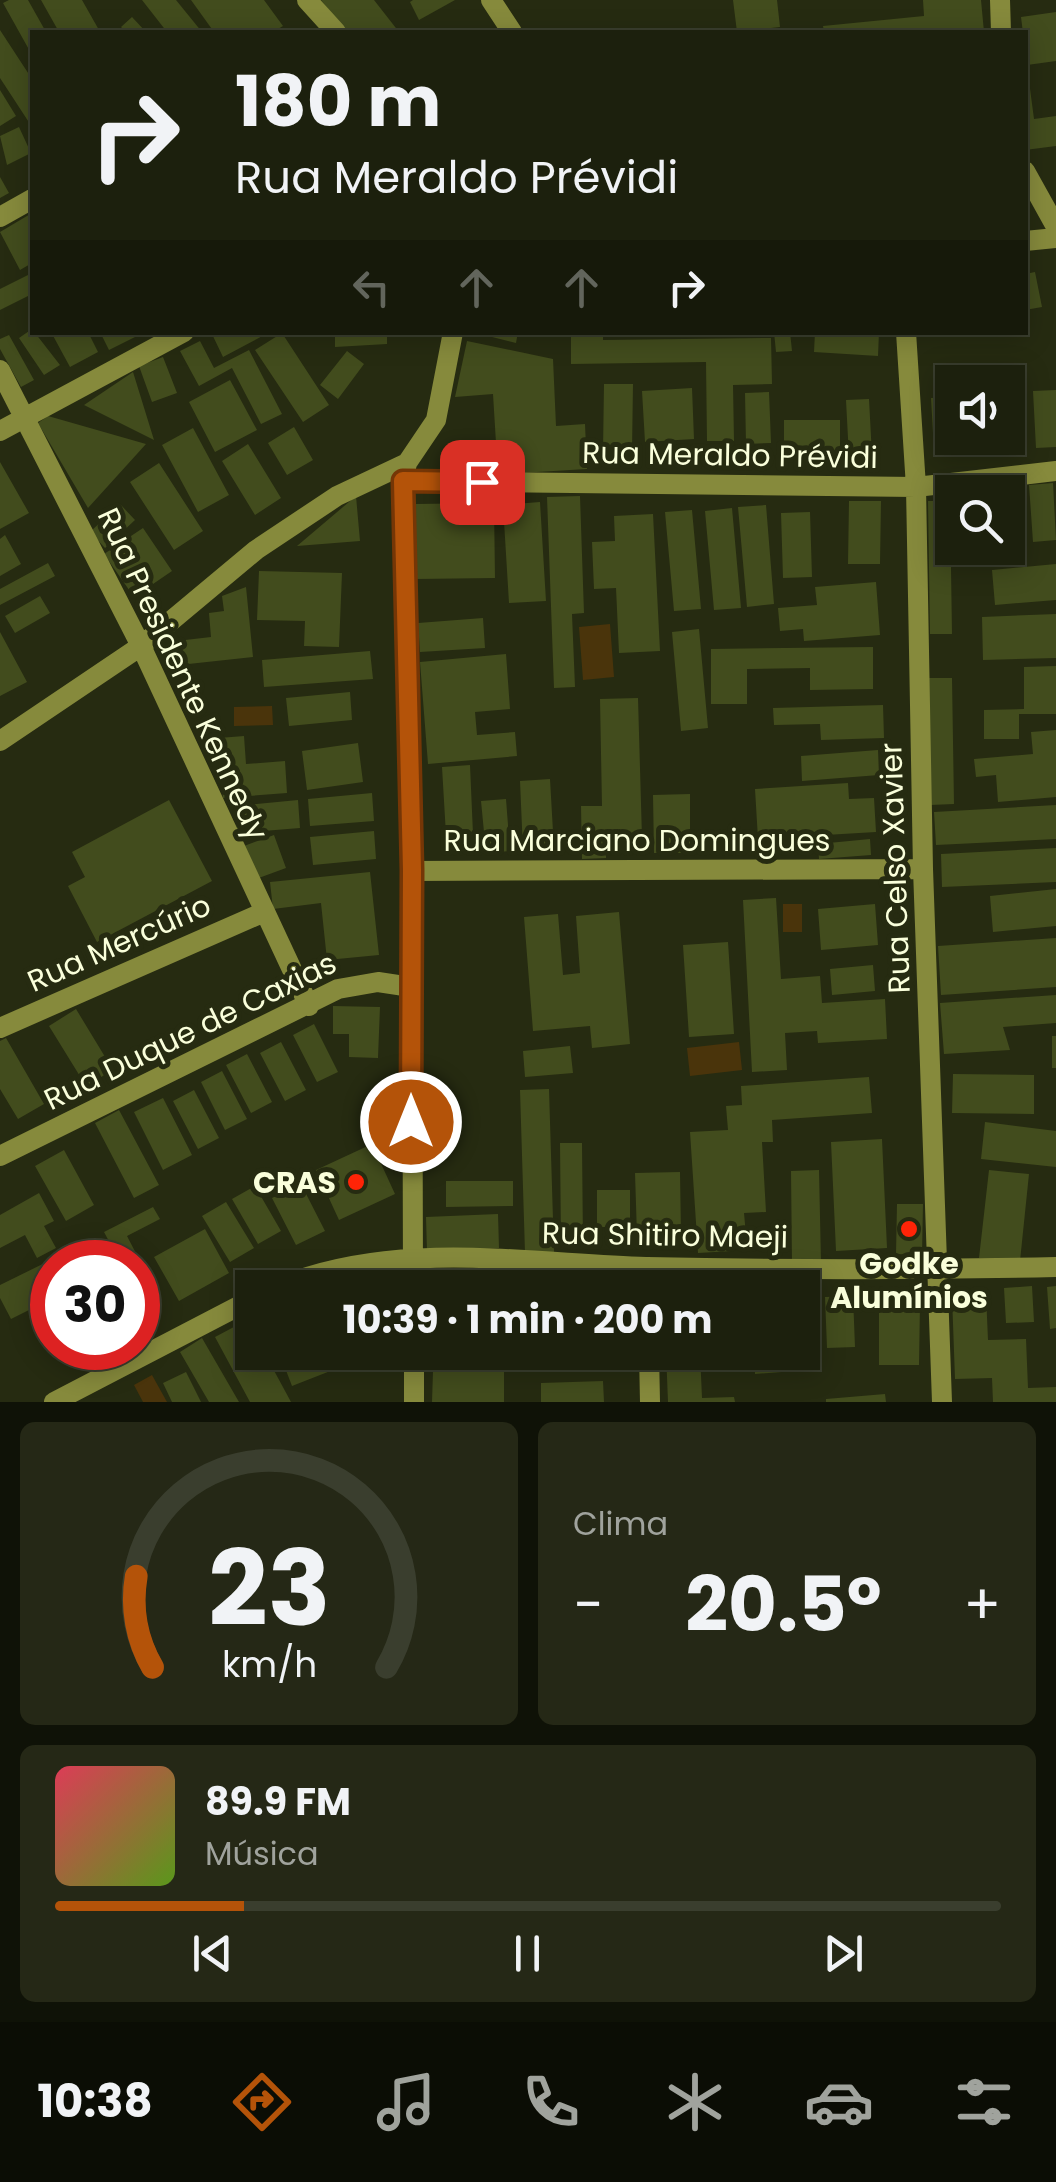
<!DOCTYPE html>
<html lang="pt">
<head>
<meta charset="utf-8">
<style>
	:root { --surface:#1c200d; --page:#252816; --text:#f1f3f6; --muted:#a0a39d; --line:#3a3e2e; --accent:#b45309 }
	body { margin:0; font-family:Poppins,sans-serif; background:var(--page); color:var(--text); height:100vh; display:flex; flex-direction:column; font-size:38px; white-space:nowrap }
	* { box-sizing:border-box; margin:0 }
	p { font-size:32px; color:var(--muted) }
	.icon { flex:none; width:55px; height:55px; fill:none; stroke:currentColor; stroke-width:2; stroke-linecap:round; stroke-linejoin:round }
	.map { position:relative; height:1402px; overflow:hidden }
	.side { display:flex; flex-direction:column; gap:20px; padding:20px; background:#0f1207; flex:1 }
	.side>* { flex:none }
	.top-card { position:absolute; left:30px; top:30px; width:998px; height:305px; border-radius:0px; box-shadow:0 5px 25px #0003,0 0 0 2px var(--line); background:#1c200d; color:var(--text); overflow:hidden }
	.buttons { position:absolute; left:935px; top:365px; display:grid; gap:20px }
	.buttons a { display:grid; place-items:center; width:90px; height:90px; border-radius:0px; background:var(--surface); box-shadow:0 5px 25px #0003,0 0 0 2px var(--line); font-size:50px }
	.speed { position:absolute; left:30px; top:1240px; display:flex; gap:20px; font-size:50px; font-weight:700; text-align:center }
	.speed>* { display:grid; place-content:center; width:130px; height:130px; border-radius:50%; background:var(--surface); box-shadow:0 5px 25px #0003,0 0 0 2px var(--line); line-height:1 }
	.speed .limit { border:15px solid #d22; background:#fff; color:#111 }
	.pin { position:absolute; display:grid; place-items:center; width:85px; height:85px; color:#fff; margin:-42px; border-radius:20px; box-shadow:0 5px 15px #0006 }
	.me { position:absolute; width:110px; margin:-55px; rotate:0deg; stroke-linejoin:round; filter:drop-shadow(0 0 8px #0008) }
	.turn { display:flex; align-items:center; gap:35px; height:210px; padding:0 40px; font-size:45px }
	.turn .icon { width:130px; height:130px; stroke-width:2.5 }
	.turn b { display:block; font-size:70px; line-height:85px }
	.lanes { display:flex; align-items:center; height:95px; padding:0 40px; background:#0003; justify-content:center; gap:50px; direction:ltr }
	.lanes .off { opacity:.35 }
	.big { font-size:75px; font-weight:700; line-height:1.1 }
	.side .tile { flex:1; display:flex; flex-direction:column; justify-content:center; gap:15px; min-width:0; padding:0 35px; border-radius:15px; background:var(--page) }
	.side .dial { align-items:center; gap:0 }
	.dial svg { height:260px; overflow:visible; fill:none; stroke:var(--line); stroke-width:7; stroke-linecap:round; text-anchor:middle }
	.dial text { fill:var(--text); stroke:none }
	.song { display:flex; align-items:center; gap:30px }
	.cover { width:120px; height:120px; border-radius:15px; background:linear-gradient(135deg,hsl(350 70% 55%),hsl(90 70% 35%)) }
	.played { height:10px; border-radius:5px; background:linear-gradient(90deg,var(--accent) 20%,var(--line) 20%) }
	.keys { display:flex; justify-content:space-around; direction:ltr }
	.heat { display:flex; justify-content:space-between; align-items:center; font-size:55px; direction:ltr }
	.side .tiles { flex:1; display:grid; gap:20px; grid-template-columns:1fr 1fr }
	.tile:last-child { grid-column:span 2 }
	.trip { position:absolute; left:235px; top:1270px; width:585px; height:100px; border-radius:0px; background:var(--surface); box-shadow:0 5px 25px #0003,0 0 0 2px var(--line); font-weight:700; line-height:100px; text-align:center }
	.dock { display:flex; height:160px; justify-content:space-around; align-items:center; background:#0b0d05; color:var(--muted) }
	.dock .icon { width:70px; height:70px }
	.dock .current { color:var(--accent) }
	.dock b { font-size:45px; color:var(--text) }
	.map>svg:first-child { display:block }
	.water { fill:#4a340b }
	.building { fill:#424c1d }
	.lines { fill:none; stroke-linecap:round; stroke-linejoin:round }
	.minor { stroke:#868a3c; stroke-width:20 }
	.route-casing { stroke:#753606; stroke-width:25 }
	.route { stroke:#b45309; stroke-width:18 }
	.poi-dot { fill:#ff2407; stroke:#262b11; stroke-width:4 }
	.labels { text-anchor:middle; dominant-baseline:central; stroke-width:10; stroke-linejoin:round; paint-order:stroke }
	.street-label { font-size:30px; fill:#faffdb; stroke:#262b11 }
	.poi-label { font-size:30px; font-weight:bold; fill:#faffdb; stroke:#262b11; text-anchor:end }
</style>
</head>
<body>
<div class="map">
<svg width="1056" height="1402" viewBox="0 0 1056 1402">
	<rect width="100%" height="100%" fill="#262b11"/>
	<!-- water -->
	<path class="water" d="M610,624L614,677L583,680L579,627Z
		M272,706L273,725L234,726V707Z
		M783,904H802V932H783Z
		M739,1042L742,1070L690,1076L687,1048Z
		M152,1375L167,1402H143L134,1385Z"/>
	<!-- building -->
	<path class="building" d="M9,0H28L46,32H32V55L3,3Z
		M41,0H82L99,30L59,32Z
		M142,0H176L202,32H167Z
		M191,0H264L283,26L273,32H214Z
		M321,0H374L399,32H346Z
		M413,0H455L419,20L410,2Z
		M733,0H777L780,27L737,32Z
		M923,0H981L984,32H824L823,26L924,16Z
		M1056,12V61L1027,65L1021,17Z
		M132,17L146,32H126L121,27Z
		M0,30L32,79V127L0,78Z
		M1025,81H1029L1034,119L1056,116V146L1025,150Z
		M0,90L16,116L0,126Z
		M19,127L31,153L7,165L0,136Z
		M0,177L9,193L0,198Z
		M32,213V263L20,270L0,232Z
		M1035,272L1042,307L1025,310V274Z
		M32,273V294L0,310V289Z
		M32,329L60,365L44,375L19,338Z
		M51,332H88L98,352L70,367Z
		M100,332H145L109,350Z
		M211,332H270L223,357Z
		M335,332H387V344L335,347Z
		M472,332H518L516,343Z
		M571,332H603V340L771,338L772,384L733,385L734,441H707L706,362L571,364Z
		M774,332H790L792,351L776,352Z
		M815,332H879L878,356L814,352Z
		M282,333L329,405L303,422L255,350Z
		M9,335L34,380L21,387L0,349V339Z
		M200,341L214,368L249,350L282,414L261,424L232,368L199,386L180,351Z
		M467,341L553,359L556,426L585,424L587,469L451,477L449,445L496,443L493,394L455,397Z
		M347,351L364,364L338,399L320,385Z
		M163,357L177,393L152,402L139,366Z
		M133,372L154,440L84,405Z
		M230,380L257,430L215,452L189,402Z
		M604,384H633L632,451H603Z
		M692,388L694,439L645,442L642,391Z
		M1056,390V447L1036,448L1033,391Z
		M769,392L771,443L746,444L745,393Z
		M952,397V438H969L970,449L934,451L931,398Z
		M869,399L872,456L849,457L846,400Z
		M1022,400L1026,452L985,456L983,438H1008V401Z
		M48,416L146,444L88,508L38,423Z
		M784,420H840V456H784Z
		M294,427L313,460L287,475L268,443Z
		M193,428L229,495L198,512L162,445Z
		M248,444L281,498L255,515L222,461Z
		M0,462L29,513L0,529Z
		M159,463L203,531L174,550L130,482Z
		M1053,483L1056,540L1033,542L1029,485Z
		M1021,485L1024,543L1008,544V492H986V487Z
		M356,496L360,541L297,546Z
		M580,496L584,613L572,614L575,687L554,688L547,497Z
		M849,501H881L880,564H848Z
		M928,501H950L952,634H930Z
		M540,502L546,601L509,603L503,505Z
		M494,503L495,578L416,579L415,504Z
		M120,504L135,520L105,548L90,532Z
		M766,505L774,604L747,607L738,507Z
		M732,508L741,608L714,610L705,511Z
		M692,510L701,609L674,611L665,512Z
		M810,512L812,577L783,578L781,513Z
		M653,514L660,651L619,653L616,588L594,589L592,542L615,541L614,516Z
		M143,528L172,571L134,597L104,554Z
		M5,535L21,564L0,576V539Z
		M48,563L55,576L0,605V589Z
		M1056,564V600L995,605L992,570Z
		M259,571L342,573L339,647L304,646L305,621L257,620Z
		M876,582L880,635L804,641L803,629L780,631L778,608L817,605L815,587Z
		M246,587L253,657L170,666L168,642L211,637L209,613L224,611L222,596Z
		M40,596L50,613L15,633L5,616Z
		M1056,614V658L983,660L982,617Z
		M483,618L485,648L420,652L418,623Z
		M699,629L708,728L681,731L672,632Z
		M0,632L27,682L0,696Z
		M873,647V689L810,690V668L747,669V704H711V649Z
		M370,651L373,679L264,687L262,660Z
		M506,654L510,709L475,712L477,735L515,732L517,756L428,764L420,662Z
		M1056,666V714H1019V739H984V710L1024,709V667Z
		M929,678H952L954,804L930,805Z
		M350,692L352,720L289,726L286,698Z
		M638,698L642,838L606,839V858L582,859L581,806H602L600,699Z
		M883,705L884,738L821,740L820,724L774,725L773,708Z
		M1056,730V797L998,802L996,775L976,777L974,759L1033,754L1031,732Z
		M244,736L246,764L285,761L287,793L223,798L219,738Z
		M358,743L363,782L307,790L302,751Z
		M878,750L879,775L802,781L801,756Z
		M470,765L473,834L446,835L442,767Z
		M550,779L554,849L523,851L520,781Z
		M848,783L849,799L874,798L876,832L758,839L755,789Z
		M372,793L374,821L310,826L308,799Z
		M690,794V853H654L653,795Z
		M506,799L510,851L486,853L481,801Z
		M169,800L212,881L97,942L68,886L85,877L72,852Z
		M298,800L300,828L237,833L235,806Z
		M1056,805V839L936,845L934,812Z
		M374,831L376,859L313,865L310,837Z
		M274,835L286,868L256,879L244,846Z
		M870,839L871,855L819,859L818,844Z
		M1056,848V882L942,887L941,854Z
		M370,872L379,955L327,960L321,903L273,909L270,882Z
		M1056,889V926L993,932L990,896Z
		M776,898L781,979L820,976L822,1003L885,999L887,1039L818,1043L817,1031L785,1033L787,1070L752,1072L743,900Z
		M875,904L878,945L821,950L818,909Z
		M619,912L630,1044L592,1048L590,1026L533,1031L524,917L558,914L563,975L580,973L576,916Z
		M1056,938V987L941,995L938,946Z
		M728,942L734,1034L689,1037L683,945Z
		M873,965L875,991L832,995L830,969Z
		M1056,995V1023L1003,1027L1010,1050L944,1054L940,1003Z
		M333,1006L380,1007L378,1058L349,1057V1034H333Z
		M76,1009L113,1070L86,1086L49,1026Z
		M314,1024L338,1072L317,1082L293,1035Z
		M1052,1036H1056V1068H1052Z
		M6,1038L44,1104L18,1119L0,1089V1041Z
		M281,1042L306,1090L285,1101L260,1053Z
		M570,1046L573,1073L525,1077L523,1051Z
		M247,1054L272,1102L251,1113L226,1065Z
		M222,1071L247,1119L225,1130L201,1082Z
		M953,1074L1034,1075V1114L952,1113Z
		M869,1077L872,1113L772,1120L773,1142H762L766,1212L744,1213L746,1235L731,1236L732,1251L698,1253L690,1132L728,1130L726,1106L742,1105L741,1086Z
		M549,1089L554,1252L525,1253L520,1090Z
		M194,1090L219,1138L198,1149L173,1101Z
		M163,1098L192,1155L163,1170L134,1112Z
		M119,1110L159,1185L134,1198L95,1123Z
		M985,1122L1056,1131V1167L981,1159Z
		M882,1139L887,1248L836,1251L831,1142Z
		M560,1143H582L583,1244H561Z
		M372,1144L395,1194L339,1220L316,1170Z
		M64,1150L94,1205L66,1221L35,1166Z
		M819,1170L821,1263H792L791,1171Z
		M989,1170L1029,1174L1020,1261L979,1258Z
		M680,1172L681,1235L637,1236L635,1173Z
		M446,1181H513V1206L446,1207Z
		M301,1184L325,1231L296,1245L272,1198Z
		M255,1186L281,1231L258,1244L232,1199Z
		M597,1190H630V1227H597Z
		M39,1193L54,1221L44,1226L56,1248L37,1258L25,1235L0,1248V1215Z
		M226,1202L254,1248L230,1262L202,1216Z
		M897,1204H923L922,1255L896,1254Z
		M153,1207L160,1219L127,1236L156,1292L138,1301V1262H80L112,1247L104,1232Z
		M498,1214L499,1248L427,1251L426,1217Z
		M205,1229L229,1273L179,1301L154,1257Z
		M61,1255L64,1262H52V1328L41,1304L11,1319L0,1298V1285Z
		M360,1274L365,1288H326Z
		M1032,1286L1034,1322L1006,1323L1004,1288Z
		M1056,1286V1328L1050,1329L1047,1287Z
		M986,1294L988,1340L1026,1339L1028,1388L1056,1387V1402H993L992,1378L955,1379L952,1296Z
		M853,1296L855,1347L827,1348L825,1297Z
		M817,1303L822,1369L755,1374L754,1352H802V1304Z
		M879,1303H920L919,1365H879Z
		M247,1320L252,1331V1352H264L291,1402H250L215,1337Z
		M202,1338L239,1402H209L180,1352Z
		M279,1352H332L338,1368L292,1386Z
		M666,1352H700L702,1398L734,1397L735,1402H668Z
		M433,1371L504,1372V1402H432Z
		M186,1372L201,1402H172L163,1383Z
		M603,1381L604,1402H541V1383Z
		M885,1394L886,1402H826V1399Z"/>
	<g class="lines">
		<!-- minor -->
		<path class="minor" d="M307,0L336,32
			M491,0L512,32
			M1000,0L1001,32
			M1025,171L1056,227
			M0,217L32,199
			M1025,241L1056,238
			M906,332L916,487L923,869L942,1402
			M0,370L141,646L309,1006
			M0,431L184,332
			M403,481L916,487L1056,471
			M0,741L141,646L256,550L337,496L407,463
			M412,871L923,869
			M0,1028L262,913
			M0,1156L338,989L378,982L411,987
			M649,1267V1288
			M277,1288C392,1239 524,1263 646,1267C782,1270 919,1270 1056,1267
			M413,1288L412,871L403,481L407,463L436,420L453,332
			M414,1352V1402
			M649,1352L650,1402
			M54,1402L252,1299"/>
	</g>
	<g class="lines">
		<!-- route casing -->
		<g class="route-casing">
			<path id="route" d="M411,1122L412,870L403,481L482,482"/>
		</g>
		<!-- route -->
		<use href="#route" class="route"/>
	</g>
	<!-- markers -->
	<g class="poi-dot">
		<circle cx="356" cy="1182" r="10"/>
		<circle cx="909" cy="1229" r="10"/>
	</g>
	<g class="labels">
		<!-- street labels -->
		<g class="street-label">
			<text transform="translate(730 455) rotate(1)">Rua Meraldo Prévidi</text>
			<text transform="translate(183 674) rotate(65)">Rua Presidente Kennedy</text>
			<text x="637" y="840">Rua Marciano Domingues</text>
			<text transform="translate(895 868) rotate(-92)">Rua Celso Xavier</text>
			<text transform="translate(119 943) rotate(-24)">Rua Mercúrio</text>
			<text transform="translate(190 1031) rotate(-26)">Rua Duque de Caxias</text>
			<text transform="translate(665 1235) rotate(1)">Rua Shitiro Maeji</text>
		</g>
		<!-- poi labels -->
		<g class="poi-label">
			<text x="336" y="1182">CRAS</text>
			<text x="909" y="1263" text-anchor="middle">Godke<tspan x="909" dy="34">Alumínios</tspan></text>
		</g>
	</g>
</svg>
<div class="buttons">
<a><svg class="icon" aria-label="sound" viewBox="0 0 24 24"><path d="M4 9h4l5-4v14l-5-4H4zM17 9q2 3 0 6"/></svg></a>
<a><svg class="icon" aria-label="search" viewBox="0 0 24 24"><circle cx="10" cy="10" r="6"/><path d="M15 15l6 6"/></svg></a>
</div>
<div class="speed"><div class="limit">30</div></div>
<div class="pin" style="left:482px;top:482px;background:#d93025"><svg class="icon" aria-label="arrive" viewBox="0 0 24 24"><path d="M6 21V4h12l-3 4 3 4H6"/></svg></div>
<svg class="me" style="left:411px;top:1122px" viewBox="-20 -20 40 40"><circle r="17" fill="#b45309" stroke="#fff" stroke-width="3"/><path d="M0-11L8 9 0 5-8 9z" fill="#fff"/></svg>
<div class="trip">10:39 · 1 min · 200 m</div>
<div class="top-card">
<div class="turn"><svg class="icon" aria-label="right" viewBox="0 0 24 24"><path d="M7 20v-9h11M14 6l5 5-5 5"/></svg><div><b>180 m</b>Rua Meraldo Prévidi</div></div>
<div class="lanes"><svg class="icon off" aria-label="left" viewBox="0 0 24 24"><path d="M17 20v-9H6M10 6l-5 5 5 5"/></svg><svg class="icon off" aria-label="ahead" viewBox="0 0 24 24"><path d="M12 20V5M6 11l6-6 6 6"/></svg><svg class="icon off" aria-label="ahead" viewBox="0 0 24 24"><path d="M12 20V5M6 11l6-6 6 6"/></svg><svg class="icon" aria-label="right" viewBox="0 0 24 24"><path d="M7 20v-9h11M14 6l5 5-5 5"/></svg></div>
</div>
</div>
<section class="side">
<div class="tiles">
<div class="tile dial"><svg viewBox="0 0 100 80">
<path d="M14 69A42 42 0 1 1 86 69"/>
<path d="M14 69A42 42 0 0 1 9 41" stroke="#b45309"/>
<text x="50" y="56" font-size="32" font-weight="700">23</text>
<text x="50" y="72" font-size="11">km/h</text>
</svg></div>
<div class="tile"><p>Clima</p>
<div class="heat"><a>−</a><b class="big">20.5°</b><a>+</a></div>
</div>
<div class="tile">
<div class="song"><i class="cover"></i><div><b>89.9 FM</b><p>Música</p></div></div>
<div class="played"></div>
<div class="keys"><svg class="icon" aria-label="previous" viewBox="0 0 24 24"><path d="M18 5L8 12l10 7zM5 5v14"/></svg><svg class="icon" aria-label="pause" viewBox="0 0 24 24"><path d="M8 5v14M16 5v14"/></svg><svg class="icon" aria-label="next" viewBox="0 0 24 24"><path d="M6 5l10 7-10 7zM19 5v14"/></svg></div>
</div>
</div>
</section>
<nav class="dock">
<b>10:38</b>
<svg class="icon current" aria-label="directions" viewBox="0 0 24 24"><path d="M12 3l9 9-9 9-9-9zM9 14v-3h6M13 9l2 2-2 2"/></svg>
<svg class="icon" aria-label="music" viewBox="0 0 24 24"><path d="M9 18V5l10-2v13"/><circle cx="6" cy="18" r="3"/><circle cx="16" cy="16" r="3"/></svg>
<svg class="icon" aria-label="phone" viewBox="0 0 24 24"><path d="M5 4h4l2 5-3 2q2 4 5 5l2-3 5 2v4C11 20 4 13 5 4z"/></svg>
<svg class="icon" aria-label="climate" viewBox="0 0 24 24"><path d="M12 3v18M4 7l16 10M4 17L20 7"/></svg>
<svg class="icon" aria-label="car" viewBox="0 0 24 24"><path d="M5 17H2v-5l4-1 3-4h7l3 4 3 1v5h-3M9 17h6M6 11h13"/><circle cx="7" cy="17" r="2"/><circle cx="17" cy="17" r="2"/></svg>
<svg class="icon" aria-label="filters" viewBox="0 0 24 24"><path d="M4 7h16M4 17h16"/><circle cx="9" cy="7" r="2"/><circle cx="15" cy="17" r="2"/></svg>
</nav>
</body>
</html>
